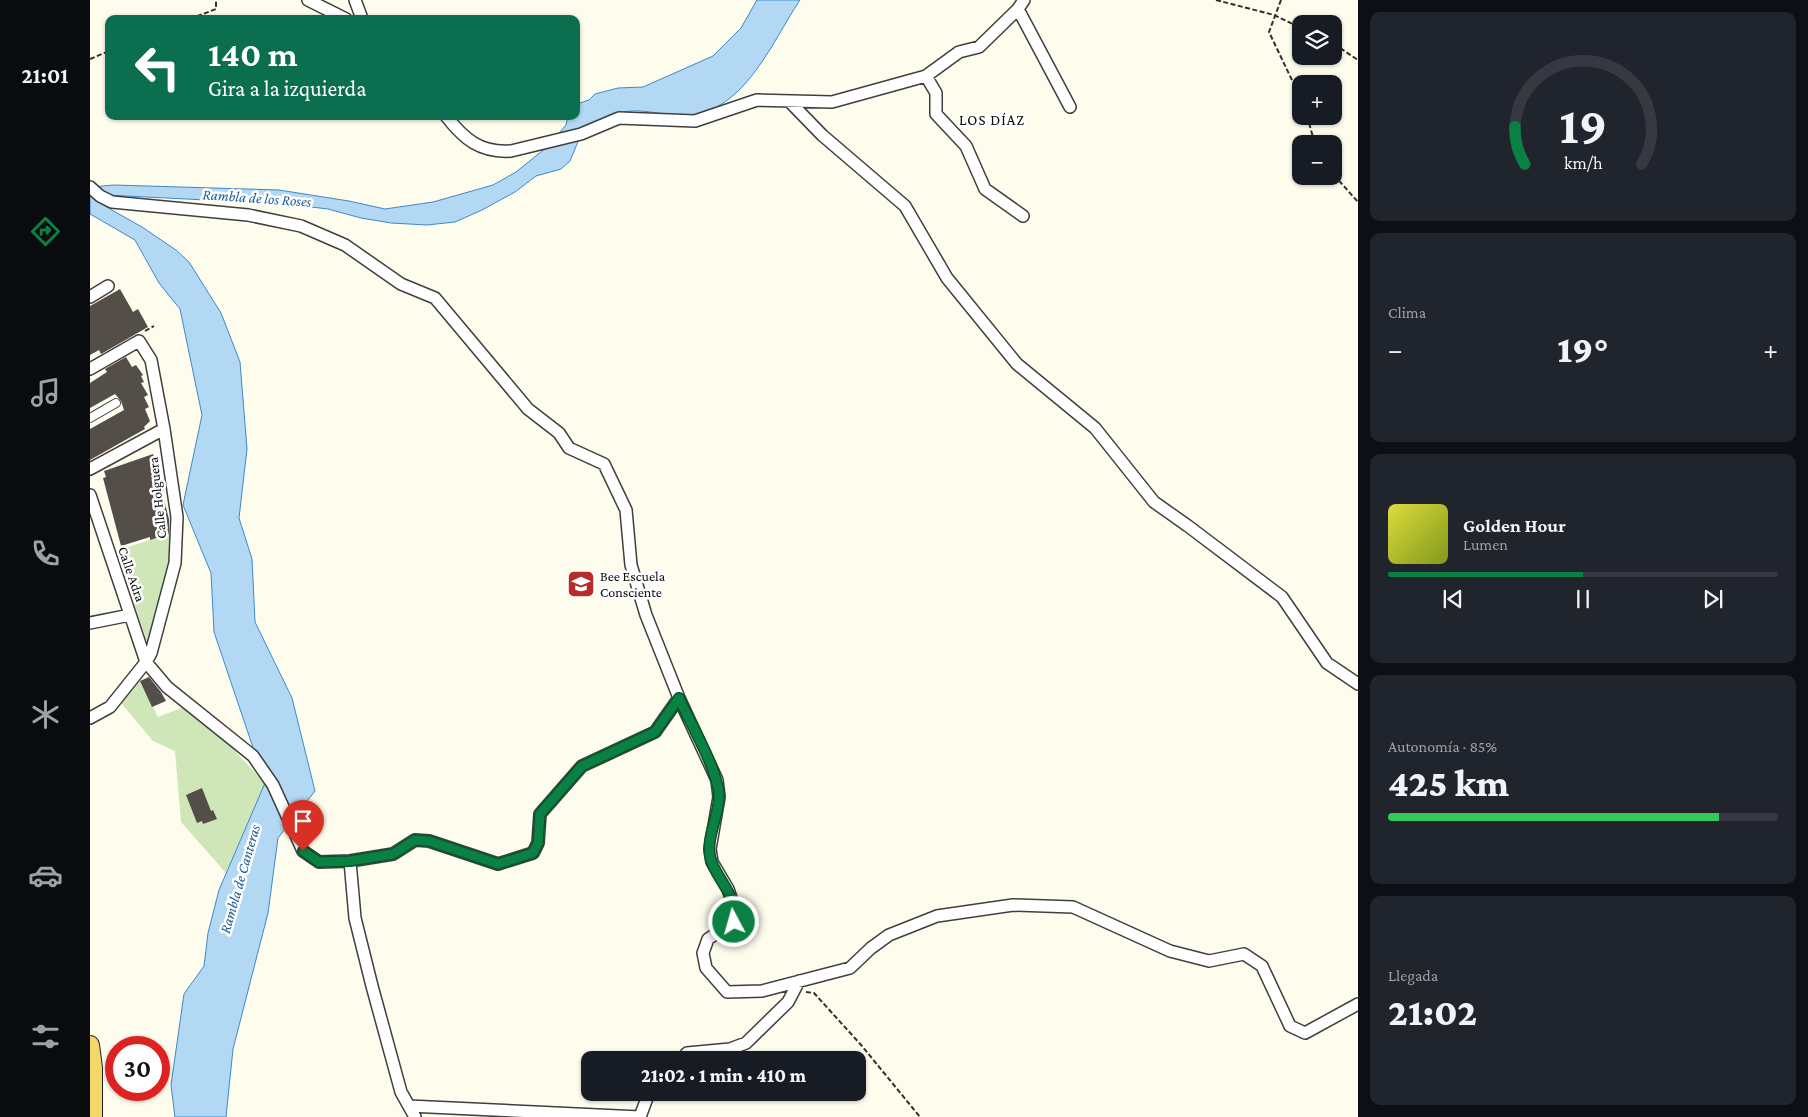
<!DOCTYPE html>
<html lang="es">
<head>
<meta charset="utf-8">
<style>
	:root { --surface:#171b24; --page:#20242c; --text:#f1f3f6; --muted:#9ea1a6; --line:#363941; --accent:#0b8043 }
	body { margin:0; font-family:"Crimson Pro",serif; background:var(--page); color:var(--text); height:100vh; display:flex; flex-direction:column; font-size:19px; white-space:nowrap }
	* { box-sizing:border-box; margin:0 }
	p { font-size:16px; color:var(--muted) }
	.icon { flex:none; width:28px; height:28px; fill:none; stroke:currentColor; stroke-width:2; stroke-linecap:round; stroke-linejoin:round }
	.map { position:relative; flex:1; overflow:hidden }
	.details { display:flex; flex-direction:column; gap:12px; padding:12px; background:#0d0f14; width:450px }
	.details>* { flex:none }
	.guide { position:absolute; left:15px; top:15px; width:475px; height:105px; border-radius:10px; box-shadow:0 1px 4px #0004; background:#0b6e4f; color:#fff; overflow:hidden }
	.buttons { position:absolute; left:1202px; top:15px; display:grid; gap:10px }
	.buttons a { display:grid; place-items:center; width:50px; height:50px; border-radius:10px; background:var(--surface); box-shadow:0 1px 4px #0004; font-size:25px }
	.speed { position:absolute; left:15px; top:1036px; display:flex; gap:10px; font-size:25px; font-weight:700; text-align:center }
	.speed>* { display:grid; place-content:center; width:65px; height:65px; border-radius:50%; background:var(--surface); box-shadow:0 1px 4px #0004; line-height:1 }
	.speed .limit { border:8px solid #d22; background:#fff; color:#111 }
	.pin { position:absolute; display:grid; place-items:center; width:42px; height:42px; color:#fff; margin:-51px -21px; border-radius:50% 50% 50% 0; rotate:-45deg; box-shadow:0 0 5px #0007 }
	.pin .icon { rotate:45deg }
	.me { position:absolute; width:55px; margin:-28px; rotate:354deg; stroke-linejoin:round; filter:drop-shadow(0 0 4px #0008) }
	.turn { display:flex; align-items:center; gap:18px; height:105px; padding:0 20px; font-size:22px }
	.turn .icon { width:65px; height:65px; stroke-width:2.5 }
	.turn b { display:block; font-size:35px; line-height:42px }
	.big { font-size:38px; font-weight:800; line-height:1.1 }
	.details .card { flex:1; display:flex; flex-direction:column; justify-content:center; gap:8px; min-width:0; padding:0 18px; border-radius:10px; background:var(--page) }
	.details .dial { align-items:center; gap:0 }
	.dial svg { height:130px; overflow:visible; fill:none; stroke:var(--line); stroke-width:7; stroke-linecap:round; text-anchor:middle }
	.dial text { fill:var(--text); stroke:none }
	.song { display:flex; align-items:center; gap:15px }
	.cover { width:60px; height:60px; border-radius:8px; background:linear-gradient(135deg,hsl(60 70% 55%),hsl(70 70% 35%)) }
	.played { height:5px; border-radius:2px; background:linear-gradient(90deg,var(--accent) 50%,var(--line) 50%) }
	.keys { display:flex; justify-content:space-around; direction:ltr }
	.heat { display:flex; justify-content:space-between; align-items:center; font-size:28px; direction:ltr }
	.charge { height:8px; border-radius:4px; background:linear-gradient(90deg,#34c759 85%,var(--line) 0) }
	.trip { position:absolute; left:491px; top:1051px; width:285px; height:50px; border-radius:10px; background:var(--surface); box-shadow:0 1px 4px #0004; font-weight:800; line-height:50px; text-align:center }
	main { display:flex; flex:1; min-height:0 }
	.tab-bar { display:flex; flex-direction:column; width:90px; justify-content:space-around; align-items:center; background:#090b0e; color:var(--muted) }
	.tab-bar .icon { width:35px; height:35px }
	.tab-bar .selected { color:var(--accent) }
	.tab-bar b { font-size:22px; color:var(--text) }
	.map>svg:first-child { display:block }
	.green { fill:#cee6b8 }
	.water { fill:#b3d8f3; stroke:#3e89c6 }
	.building { fill:#544e49 }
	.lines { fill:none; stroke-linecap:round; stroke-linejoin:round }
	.pedestrian-casing { stroke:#3f3f3f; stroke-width:10 }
	.minor-casing { stroke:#3f3f3f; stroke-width:14 }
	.primary-casing { stroke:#1d1d1d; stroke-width:20 }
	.path { stroke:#2e2e2e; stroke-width:2; stroke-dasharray:5 2.5; stroke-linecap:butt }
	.pedestrian { stroke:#fff; stroke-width:8 }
	.minor { stroke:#fff; stroke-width:11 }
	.primary { stroke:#f2d868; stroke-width:18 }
	.route-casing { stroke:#07532c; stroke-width:12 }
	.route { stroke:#0b8043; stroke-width:9 }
	.labels { text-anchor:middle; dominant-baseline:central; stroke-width:5; stroke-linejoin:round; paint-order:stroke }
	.street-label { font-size:14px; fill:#0c0c0c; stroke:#fff }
	.poi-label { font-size:14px; fill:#0c0c0c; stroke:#fff; text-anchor:start }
	.neighbourhood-label { font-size:15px; letter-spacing:1px; fill:#0c0c0c; stroke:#fff }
	.water-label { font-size:15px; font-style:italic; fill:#1c5b97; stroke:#fff }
</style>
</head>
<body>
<main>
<nav class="tab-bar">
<b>21:01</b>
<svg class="icon selected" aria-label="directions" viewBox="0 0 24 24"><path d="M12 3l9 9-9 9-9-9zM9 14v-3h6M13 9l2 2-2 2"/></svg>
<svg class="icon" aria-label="music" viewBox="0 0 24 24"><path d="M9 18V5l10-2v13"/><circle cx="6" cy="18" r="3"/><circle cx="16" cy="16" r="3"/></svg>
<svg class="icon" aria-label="phone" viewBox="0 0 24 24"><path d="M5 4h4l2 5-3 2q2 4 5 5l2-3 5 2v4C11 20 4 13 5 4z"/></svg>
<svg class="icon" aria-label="climate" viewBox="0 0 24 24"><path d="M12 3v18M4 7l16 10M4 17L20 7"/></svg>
<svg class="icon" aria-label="car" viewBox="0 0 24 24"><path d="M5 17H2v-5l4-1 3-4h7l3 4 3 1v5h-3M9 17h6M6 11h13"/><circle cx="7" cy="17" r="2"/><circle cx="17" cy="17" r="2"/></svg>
<svg class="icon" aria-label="filters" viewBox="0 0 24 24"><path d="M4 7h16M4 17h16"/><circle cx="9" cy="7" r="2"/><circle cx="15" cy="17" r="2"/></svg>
</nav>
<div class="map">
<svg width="1268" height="1117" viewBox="0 0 1268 1117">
	<rect width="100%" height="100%" fill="#fefcec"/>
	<!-- green -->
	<path class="green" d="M87,531L61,653L26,551Z
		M50,681L68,717L94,707L138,744L175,783L136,873L91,822L85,751L63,741L31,703Z"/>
	<!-- water -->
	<path class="water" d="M667,0H710C681,43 653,117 590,116C574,115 557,110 541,111C524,113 509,120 494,127L480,161L471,169L446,176L425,192L392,210L365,222L337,225L301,223L271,218L238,209L197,204L16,195L6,197V201L52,227L86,250L99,262L131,313L150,362L157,449L149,518L162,559L165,622L202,698L225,791L188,838L178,913L143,1049L136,1117H85L81,1085L94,994L114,966L118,933L129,890L175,783L124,632L121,573L93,505L112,415L90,309L69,283L45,240L0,214V187L24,185L189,190L259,201L295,209L343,202L403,185L426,172L457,147L476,125L478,116H486L487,104L499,100L505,94L528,88L553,87L623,56L651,28Z"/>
	<!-- building -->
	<path class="building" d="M30,289L43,312L48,309L58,327L11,354L9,350L0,355V306Z
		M36,357L42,367L46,365L53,375L51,376L54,382L51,383L58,395L54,397L59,407L55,409L60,421L54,427L55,429L0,460V429L34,410L31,401L25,394L0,408V383L17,372L15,369Z
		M63,454L72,478L70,479L74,491L72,492L79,519V534L60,540V537L31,546L13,478L16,477L14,471Z
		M59,677L71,692L76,701L62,707L50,681Z
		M112,788L121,811L123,810L127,819L113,824L112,821L107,823L96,795Z"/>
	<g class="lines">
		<!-- pedestrian casing -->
		<g class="pedestrian-casing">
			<path id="pedestrian" d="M0,418L26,403"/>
		</g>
		<!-- minor casing -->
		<g class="minor-casing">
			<path id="minor" d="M218,0L256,19
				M265,0L271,16L269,19
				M928,9L980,107
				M836,76L846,93V114L876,146L895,189L933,216
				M699,101L732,135L815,206L857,278L927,364L1005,428L1064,502L1098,526L1192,597L1237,663L1268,684
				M356,116C374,139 390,153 421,151L491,134L529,118L605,121L667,100L742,102L836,76L869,52L889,47L928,9L934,0
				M0,187L10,196L22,202L158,215L211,226L255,245L311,284L345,298L438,409L469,433L479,448L514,464L536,510L541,565L556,615L589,698L627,780L629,797L620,849L622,862L638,889L646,913L644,922L618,939L613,953L616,968L637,992L672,991L760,968L781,948L799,935L847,916L923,905L983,907L1080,951L1119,961L1154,954L1172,966L1200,1026L1215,1033L1268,1004
				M0,297L18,286
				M0,369L49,341L61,360L74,429L87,517L85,563L61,653L56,662L20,707L0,718
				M0,469L74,429
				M0,495L56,662L77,687L163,756L183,785L213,851L229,862L260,861L303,854L325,840L339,841L408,864L443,853L448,843L450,814L492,766L565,732L589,698
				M0,623L40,615
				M260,861L265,918L282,986L311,1092L325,1117
				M591,1060L597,1053L640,1049L656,1043L698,1002L709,981
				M319,1106L550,1117L557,1098L562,1092"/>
		</g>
		<!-- primary casing -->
		<g class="primary-casing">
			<path id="primary" d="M0,1045L3,1068V1117"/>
		</g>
		<!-- path -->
		<path class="path" d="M1126,0L1184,15L1211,28
			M1191,0L1179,32L1211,99
			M100,19L126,9V0
			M1244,44L1268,60
			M0,59L19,51
			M1217,116L1225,144
			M1244,175L1268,202
			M55,331L64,326
			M716,992L724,993L772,1046L830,1117"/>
		<!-- pedestrian -->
		<use href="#pedestrian" class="pedestrian"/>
		<!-- minor -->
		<use href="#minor" class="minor"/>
		<!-- primary -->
		<use href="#primary" class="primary"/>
	</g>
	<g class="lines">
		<!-- route casing -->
		<g class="route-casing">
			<path id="route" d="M213,851L229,862L260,861L303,854L325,840L339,841L408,864L443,853L448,843L450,814L492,766L565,732L589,698C601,725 626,766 629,794C630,816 613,841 622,863C630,883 649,899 644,922"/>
		</g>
		<!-- route -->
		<use href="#route" class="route"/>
	</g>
	<!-- icons -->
	<defs>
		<g id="school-square" transform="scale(1.4375)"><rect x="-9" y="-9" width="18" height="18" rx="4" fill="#b52c2b" stroke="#fff"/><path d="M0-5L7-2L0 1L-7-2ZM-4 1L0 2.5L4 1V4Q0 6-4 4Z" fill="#fff"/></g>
	</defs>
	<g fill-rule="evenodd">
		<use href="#school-square" x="491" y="584"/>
	</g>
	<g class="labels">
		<!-- street labels -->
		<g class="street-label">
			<text transform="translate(67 498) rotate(-96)">Calle Holguera</text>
			<text transform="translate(42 574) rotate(71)">Calle Adra</text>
		</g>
		<!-- poi labels -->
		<g class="poi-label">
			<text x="510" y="576">Bee Escuela<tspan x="510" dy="16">Consciente</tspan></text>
		</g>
		<!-- neighbourhood labels -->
		<g class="neighbourhood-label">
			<text x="902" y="120">LOS DÍAZ</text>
		</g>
		<!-- water labels -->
		<g class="water-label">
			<text transform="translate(167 198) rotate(4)">Rambla de los Roses</text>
			<text transform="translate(150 879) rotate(-74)">Rambla de Canteras</text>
		</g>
	</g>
</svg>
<div class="buttons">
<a><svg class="icon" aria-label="layers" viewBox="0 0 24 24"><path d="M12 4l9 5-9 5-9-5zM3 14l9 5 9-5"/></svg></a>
<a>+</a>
<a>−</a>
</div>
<div class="speed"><div class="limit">30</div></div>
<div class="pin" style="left:213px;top:851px;background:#d93025"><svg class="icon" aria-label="arrive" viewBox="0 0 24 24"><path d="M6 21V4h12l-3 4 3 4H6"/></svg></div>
<svg class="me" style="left:644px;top:922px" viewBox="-20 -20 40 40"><circle r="17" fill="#0b8043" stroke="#fff" stroke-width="3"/><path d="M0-11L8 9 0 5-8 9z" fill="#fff"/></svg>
<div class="trip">21:02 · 1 min · 410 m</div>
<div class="guide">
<div class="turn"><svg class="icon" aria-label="left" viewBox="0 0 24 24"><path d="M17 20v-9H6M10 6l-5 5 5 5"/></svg><div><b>140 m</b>Gira a la izquierda</div></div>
</div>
</div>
<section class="details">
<div class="card dial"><svg viewBox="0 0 100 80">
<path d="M14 69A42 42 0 1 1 86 69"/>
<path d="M14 69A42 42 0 0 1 8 46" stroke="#0b8043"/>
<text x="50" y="56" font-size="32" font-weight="700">19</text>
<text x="50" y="72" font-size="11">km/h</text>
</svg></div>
<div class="card"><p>Clima</p>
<div class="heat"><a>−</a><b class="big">19°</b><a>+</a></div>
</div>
<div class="card">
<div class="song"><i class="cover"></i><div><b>Golden Hour</b><p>Lumen</p></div></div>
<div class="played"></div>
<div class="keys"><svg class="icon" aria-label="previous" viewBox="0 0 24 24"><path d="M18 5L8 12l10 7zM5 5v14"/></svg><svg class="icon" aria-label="pause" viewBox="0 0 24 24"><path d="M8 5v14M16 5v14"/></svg><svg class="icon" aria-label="next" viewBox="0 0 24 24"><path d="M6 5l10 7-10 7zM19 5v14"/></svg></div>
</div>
<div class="card"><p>Autonomía · 85%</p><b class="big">425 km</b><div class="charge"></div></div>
<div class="card"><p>Llegada</p><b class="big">21:02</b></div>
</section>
</main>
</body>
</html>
